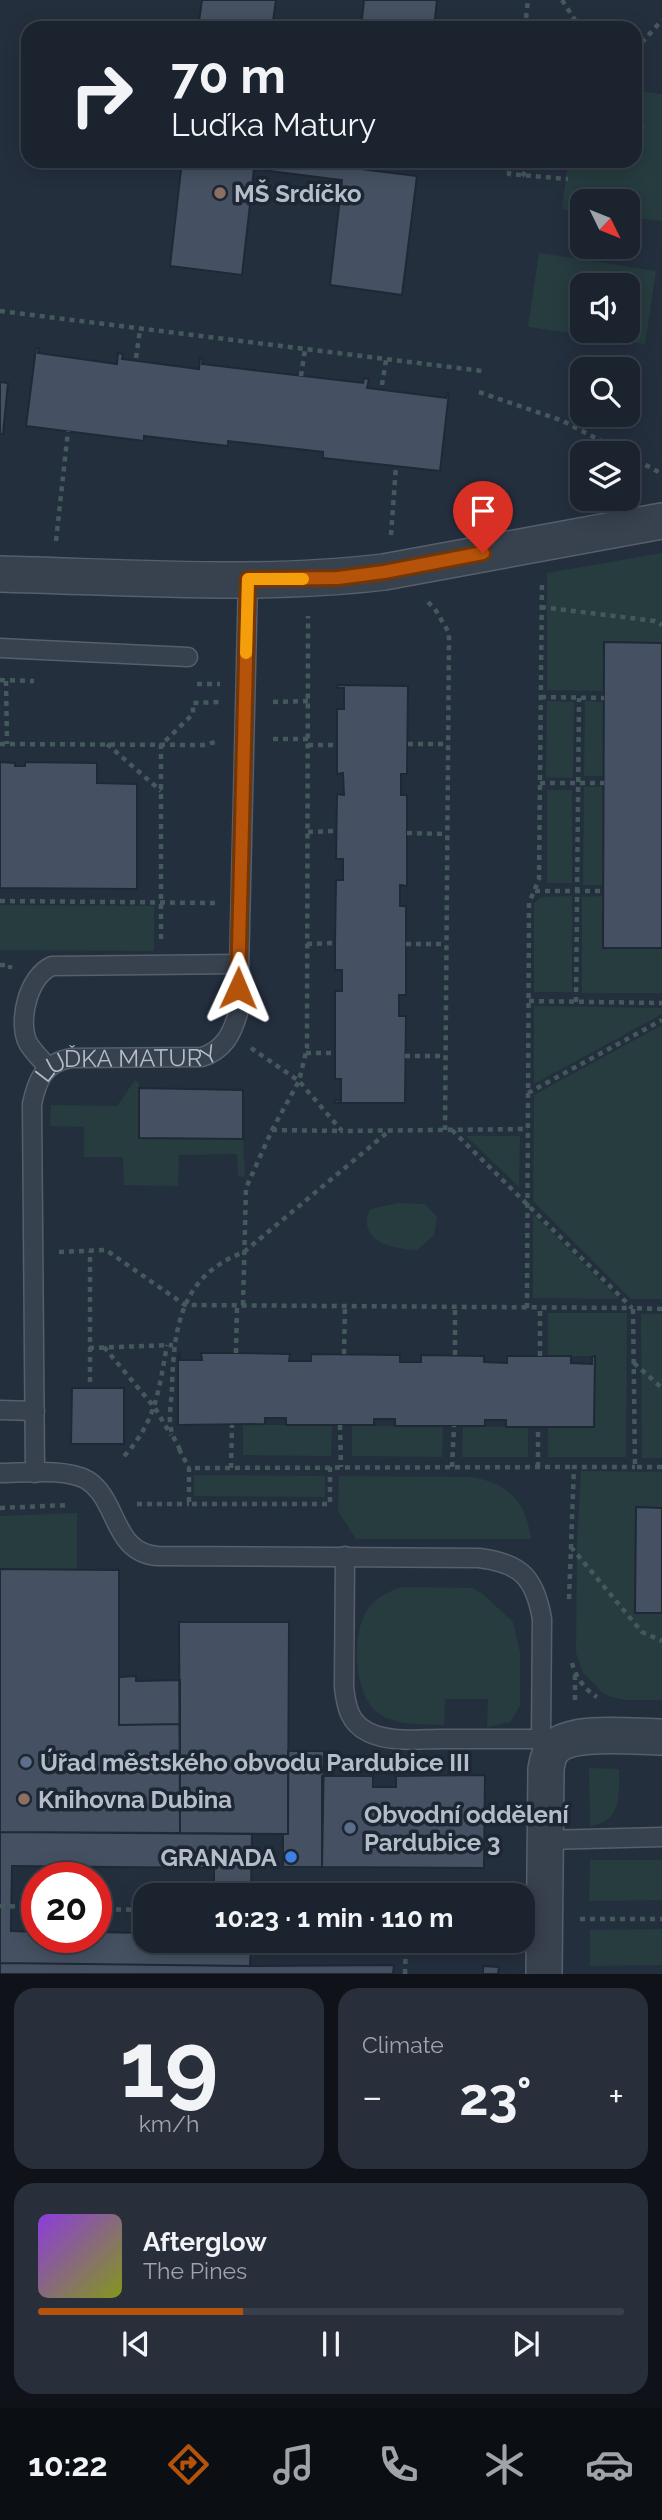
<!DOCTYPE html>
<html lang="en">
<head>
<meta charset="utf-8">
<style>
	:root { --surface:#1b232e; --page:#282f3a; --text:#f1f3f6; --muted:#a0a4aa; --line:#39404a; --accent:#b45309 }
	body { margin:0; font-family:Raleway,sans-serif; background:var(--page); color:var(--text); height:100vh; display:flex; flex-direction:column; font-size:26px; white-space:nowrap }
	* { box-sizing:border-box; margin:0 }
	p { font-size:23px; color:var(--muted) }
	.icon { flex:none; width:38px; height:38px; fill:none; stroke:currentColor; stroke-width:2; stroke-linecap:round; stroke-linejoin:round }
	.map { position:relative; height:1974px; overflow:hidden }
	.sheet { display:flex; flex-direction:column; gap:14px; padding:14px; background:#0f1319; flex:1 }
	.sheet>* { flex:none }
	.banner { position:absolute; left:21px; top:21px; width:621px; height:147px; border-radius:21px; box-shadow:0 4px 18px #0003,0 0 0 2px var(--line); background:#1b232e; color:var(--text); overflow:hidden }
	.needle { width:46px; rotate:133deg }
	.tools { position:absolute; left:570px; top:189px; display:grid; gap:14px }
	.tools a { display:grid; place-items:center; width:70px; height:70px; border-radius:14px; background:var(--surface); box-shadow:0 4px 18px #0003,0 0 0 2px var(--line); font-size:35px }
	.speed { position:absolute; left:21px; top:1862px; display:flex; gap:14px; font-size:35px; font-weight:700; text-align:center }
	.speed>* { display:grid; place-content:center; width:91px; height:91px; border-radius:50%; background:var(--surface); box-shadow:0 4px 18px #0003,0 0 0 2px var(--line); line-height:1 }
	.speed .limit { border:10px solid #d22; background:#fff; color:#111 }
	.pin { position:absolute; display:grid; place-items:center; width:60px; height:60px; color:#fff; margin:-72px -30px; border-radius:50% 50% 50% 0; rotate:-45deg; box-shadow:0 0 7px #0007 }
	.pin .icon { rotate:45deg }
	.me { position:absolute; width:77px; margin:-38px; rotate:1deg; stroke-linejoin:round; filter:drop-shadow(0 0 5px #0008) }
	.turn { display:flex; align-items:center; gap:24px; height:147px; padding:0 35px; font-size:32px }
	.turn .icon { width:91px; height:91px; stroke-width:2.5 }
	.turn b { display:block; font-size:49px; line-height:60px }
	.big { font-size:52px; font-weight:700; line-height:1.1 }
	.sheet .widget { flex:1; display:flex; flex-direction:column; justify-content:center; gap:10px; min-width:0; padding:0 24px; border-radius:21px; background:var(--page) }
	.sheet .dial { align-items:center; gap:0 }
	.dial b { font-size:91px; line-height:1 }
	.song { display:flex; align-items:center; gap:21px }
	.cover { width:84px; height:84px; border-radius:10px; background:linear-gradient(135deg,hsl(270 70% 55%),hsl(70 70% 35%)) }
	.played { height:7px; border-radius:4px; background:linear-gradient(90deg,var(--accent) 35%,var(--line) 35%) }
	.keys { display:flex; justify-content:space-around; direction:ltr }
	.heat { display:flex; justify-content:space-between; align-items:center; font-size:38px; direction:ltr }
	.sheet .tiles { flex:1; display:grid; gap:14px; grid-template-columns:1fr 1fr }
	.widget:last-child { grid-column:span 2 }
	.trip { position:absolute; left:133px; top:1883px; width:402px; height:70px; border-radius:21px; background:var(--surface); box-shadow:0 4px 18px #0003,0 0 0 2px var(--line); font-weight:700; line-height:70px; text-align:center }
	.tabs { display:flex; height:112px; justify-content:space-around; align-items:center; background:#0b0e12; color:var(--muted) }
	.tabs .icon { width:49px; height:49px }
	.tabs .on { color:var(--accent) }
	.tabs b { font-size:32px; color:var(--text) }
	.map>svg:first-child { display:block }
	.green { fill:#263c3f; fill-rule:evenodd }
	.building { fill:#455162; stroke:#1f2835; stroke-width:2 }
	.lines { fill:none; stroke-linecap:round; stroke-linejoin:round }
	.service-casing { stroke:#565f6c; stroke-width:21 }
	.minor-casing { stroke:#565f6c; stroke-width:38 }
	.path { stroke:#44595c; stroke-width:4.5; stroke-dasharray:5 5; stroke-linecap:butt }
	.service { stroke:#38414e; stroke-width:18 }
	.minor { stroke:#38414e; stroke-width:35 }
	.route-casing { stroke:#753606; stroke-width:18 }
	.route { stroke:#b45309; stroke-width:12 }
	.slow { stroke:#f59e0b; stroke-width:12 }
	.education-dot { fill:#8d6e63; stroke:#1d2633; stroke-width:2.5 }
	.service-dot { fill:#5c6f8a; stroke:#1d2633; stroke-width:2.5 }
	.shop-dot { fill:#3f7fe0; stroke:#1d2633; stroke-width:2.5 }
	.labels { text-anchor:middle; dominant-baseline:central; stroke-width:7; stroke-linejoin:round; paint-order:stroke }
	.poi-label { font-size:24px; font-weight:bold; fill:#b4bcc9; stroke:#1d2633; text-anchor:start }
	.street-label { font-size:24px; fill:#b4bcc9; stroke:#1d2633 }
</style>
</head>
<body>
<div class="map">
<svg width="662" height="1974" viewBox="0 0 662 1974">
	<rect width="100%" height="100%" fill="#242f3e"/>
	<!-- green -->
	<path class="green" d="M635,91L662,94V221L628,217V201H583V212L562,209L568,161H635Z
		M539,253L656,271L645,344L528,327ZM583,285H628V331H583Z
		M662,553V643L604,691L547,690V573Z
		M547,701L574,702L573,778L546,777Z
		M585,701L604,702V776H584Z
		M584,787H603V885H583Z
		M547,790H572V883H547Z
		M572,896V992H534V903L541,897Z
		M603,896V947L662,948V993H582V897Z
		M0,905L154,906V951L0,950Z
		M534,1006L662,1008V1014L534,1084Z
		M662,1025V1299H631L533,1201L534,1095Z
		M135,1080L139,1083V1138L243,1139L245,1177L238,1176L237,1154L179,1155L178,1186L124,1185L123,1157H84V1127L50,1126L51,1105L117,1106Z
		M466,1136H520L519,1187Z
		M398,1203L425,1204L437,1217L434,1235L417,1250C393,1249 356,1242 370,1209Z
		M533,1214L619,1299L533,1298Z
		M548,1313H627L626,1457H548V1427H594V1356H548Z
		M641,1314H662V1458H642Z
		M243,1425H332L331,1456L243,1455Z
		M352,1426H443L442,1457L352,1456Z
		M463,1426L528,1427V1457H462Z
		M581,1471L662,1472V1508H636L635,1612L662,1613V1700H627L611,1697L603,1693L583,1673L576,1653L577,1543Z
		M194,1475L325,1476V1497L194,1496Z
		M339,1476L472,1477C510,1484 526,1502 531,1539H356L338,1511Z
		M77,1513V1570L0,1569V1516Z
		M402,1587L472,1588L483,1594L513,1622L520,1652V1706L510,1722L487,1727L488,1699H445L444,1725C423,1724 400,1726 381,1715C352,1698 350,1630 370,1606C379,1596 389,1591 402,1587Z
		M589,1768L619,1769C619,1795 622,1822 590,1826Z
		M590,1860H662V1900L589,1901Z
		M662,1929V1965L590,1966V1930Z"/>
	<!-- building -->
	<path class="building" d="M202,0H276L272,28H198Z
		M364,0H437L434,28H361Z
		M182,161H208L243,165L244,161H345L344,167L417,176L402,295L330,285L342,180L254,169L242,275L170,266Z
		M36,348H39L38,353L117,364L118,353L123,354L122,359L199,369L200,358L203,359L202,364L363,383L364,378L369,379L367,388L446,398L447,392H449L440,471L323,458V452L228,441V446L144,436V441L26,426Z
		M0,382L8,383L3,434H0Z
		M604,642L662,643V948H603Z
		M337,685L408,686L407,774H401V795H407V886L400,885V906H406V995H399V1016H406L405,1103H334L335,1100L341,1101V1079H335V991H342V970H335V943L336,880H343V859H336L337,794L344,795L343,773L337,774V709H344V688H337Z
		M0,762L15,763V766H25V762L97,763V783L137,784V889L0,888Z
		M139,1088L243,1090V1139L139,1138Z
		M178,1353H180V1360H202L201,1353H236L290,1354L289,1361H311V1354L400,1355V1362H421V1355L484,1356V1362L507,1363V1356H571V1363L592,1364V1357L595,1356L594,1427H506V1420H485V1426H395V1419H374V1425H286V1418H265V1424L178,1425Z
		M72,1388H124V1444H71Z
		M636,1507L662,1508V1613H635Z
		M0,1569L119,1570V1725L180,1724V1833L0,1832Z
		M179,1622H289L288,1834L180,1833Z
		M136,1676V1681L180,1680V1724L119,1725V1677Z
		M288,1751H324L322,1867H283V1834H288Z
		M485,1775L484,1868L322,1867V1776H373V1787H396V1776Z
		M0,1832L252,1834L251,1895H214V1868L12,1866L11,1931L37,1932V1937H96V1932L145,1933V1941H251L250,1966L0,1963Z
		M0,1963L250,1966L394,1965L393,1974H0Z
		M483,1966L499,1967L498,1974H483Z"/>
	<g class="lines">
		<!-- service casing -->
		<g class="service-casing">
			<g id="service">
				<path d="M0,648L188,657"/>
				<path d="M48,1067C41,1059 31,1050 27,1041C18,1018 29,976 52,966L239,964"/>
				<path d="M0,1410L35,1411"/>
				<path d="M0,1473C24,1473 66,1468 87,1480C119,1500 112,1553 158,1556L479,1558C521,1563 535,1578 542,1619L541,1739L553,1749"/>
				<path id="s1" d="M35,1473L32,1104C37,1080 44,1063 71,1058L202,1057C224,1050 232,1034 238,1013L248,579"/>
				<path d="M345,1556L344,1687C346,1705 349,1723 368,1732C390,1743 419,1739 443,1739C476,1739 508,1739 541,1739"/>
				<path d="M545,1840L662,1837"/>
			</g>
		</g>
		<!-- minor casing -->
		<g class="minor-casing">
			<path id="minor" d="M0,574C127,577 257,587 384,572L662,521
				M544,1974L546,1769C547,1762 549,1753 554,1748C572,1729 636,1737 662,1737"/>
		</g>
		<!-- path -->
		<path class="path" d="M562,0L580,28
			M525,28L528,0
			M635,50L662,20
			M635,117L643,129
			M510,161L509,174L568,179
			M522,176L535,161
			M0,311L482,371
			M136,358L140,330
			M301,376L305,350
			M382,385L386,360
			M479,392L563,421L624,453
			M628,455L662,474
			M391,535L396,466
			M56,541L68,431
			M428,602L435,609L449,633L445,1130
			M541,607L655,621L662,625
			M0,680L34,681
			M6,681L7,744
			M197,684H220
			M541,697L604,698
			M273,702L308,701
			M273,739H308
			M0,744L203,745L216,742
			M107,744L161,791
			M408,744H448
			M308,745H337
			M540,783H604
			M308,832L336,831
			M407,833L447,834
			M535,891H603
			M0,901L215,903
			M161,939V745L193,714V703L219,702
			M307,944L335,943
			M406,944H446
			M0,965H10V969
			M529,1001L662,1003
			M576,1002L579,698
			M251,1048L299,1081L342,1131L528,1129
			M306,1053H335
			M405,1056H445
			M528,1093L662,1020
			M272,1130L341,1131
			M452,1130L632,1308
			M59,1252L106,1250L185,1305L633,1308
			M243,1305L246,1188L272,1130L299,1081L307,1048L308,616
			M527,1308L529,903L539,879L542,580
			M662,1309L633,1308L635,1467H662
			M104,1347L155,1408L171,1435
			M89,1348L173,1345
			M236,1353L237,1305
			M344,1354L345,1306
			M455,1355V1308
			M540,1356V1308
			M634,1363L662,1388
			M90,1382V1251
			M340,1425L341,1467
			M179,1449L189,1468
			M180,1450C177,1443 172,1436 171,1429C168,1416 172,1399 172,1386C174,1326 181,1276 244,1252L389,1131
			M124,1456C156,1422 159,1389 167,1345
			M330,1467V1504H189V1468L574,1467
			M452,1467L454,1426
			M538,1467V1427
			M231,1468L232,1425
			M137,1504H189
			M0,1508L69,1505
			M571,1547L642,1632L662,1641
			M569,1599L574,1467H635
			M572,1663C576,1677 584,1689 597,1697
			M575,1700V1674
			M0,1906L37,1907
			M96,1909L145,1910
			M580,1919H662
			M405,1974L406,1941"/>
		<!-- service -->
		<use href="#service" class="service"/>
		<!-- minor -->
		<use href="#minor" class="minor"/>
	</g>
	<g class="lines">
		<!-- route casing -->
		<g class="route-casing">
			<path id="route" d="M238,988L248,579L338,578L384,572L483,553"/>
		</g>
		<!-- route -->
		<use href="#route" class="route"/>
		<!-- slow -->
		<path class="slow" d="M246,653L248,579H303"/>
	</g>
	<!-- markers -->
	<g class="education-dot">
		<circle cx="220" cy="193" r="7"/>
		<circle cx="24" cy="1799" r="7"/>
	</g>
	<g class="service-dot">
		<circle cx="26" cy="1762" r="7"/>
		<circle cx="350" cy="1828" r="7"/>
	</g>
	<circle class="shop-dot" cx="291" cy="1857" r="7"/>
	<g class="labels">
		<!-- poi labels -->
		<g class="poi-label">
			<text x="234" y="193">MŠ Srdíčko</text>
			<text x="40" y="1762">Úřad městského obvodu Pardubice III</text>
			<text x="38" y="1799">Knihovna Dubina</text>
			<text x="364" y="1814">Obvodní oddělení<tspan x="364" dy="28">Pardubice 3</tspan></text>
			<text x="277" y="1857" text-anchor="end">GRANADA</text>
		</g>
		<!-- street labels -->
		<g class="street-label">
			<text stroke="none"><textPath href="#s1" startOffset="488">LUĎKA MATURY</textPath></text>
		</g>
	</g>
</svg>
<div class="tools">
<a><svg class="needle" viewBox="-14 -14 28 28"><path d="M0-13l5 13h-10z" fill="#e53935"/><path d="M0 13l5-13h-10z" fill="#a0a4aa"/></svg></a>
<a><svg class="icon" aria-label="sound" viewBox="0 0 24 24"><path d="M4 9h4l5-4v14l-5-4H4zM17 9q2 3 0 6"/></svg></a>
<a><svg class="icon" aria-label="search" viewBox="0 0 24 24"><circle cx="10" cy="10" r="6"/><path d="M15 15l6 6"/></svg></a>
<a><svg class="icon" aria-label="layers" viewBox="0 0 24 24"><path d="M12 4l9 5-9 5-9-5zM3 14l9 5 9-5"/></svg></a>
</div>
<div class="speed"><div class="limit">20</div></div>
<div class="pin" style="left:483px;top:553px;background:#d93025"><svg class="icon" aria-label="arrive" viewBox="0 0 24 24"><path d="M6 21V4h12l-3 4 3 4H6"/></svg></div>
<svg class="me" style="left:238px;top:988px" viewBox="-20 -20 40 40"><path d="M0-17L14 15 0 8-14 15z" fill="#b45309" stroke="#fff" stroke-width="4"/></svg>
<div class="trip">10:23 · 1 min · 110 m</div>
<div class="banner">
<div class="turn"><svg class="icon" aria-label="right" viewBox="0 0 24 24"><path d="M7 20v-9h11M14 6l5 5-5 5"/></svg><div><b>70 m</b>Luďka Matury</div></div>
</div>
</div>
<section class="sheet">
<div class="tiles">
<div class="widget dial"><b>19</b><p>km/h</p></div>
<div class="widget"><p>Climate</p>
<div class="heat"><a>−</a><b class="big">23°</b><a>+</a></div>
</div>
<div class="widget">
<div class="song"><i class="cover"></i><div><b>Afterglow</b><p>The Pines</p></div></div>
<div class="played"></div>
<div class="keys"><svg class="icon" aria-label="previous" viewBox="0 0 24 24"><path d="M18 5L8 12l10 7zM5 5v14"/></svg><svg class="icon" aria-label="pause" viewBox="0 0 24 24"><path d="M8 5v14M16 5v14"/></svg><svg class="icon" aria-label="next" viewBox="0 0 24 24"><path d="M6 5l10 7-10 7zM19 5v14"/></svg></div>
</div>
</div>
</section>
<nav class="tabs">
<b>10:22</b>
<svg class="icon on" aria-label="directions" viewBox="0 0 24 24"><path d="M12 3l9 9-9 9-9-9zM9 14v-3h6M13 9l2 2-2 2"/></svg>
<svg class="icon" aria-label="music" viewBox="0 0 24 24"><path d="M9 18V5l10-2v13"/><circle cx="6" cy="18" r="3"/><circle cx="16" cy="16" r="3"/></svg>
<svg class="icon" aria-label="phone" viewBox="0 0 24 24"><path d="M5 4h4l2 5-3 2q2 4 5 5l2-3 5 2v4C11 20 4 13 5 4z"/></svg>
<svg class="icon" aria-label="climate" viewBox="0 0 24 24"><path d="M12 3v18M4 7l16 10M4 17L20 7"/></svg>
<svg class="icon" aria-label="car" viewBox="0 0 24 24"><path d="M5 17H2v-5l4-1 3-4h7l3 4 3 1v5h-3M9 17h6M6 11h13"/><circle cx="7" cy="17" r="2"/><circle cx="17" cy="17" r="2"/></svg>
</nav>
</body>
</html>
